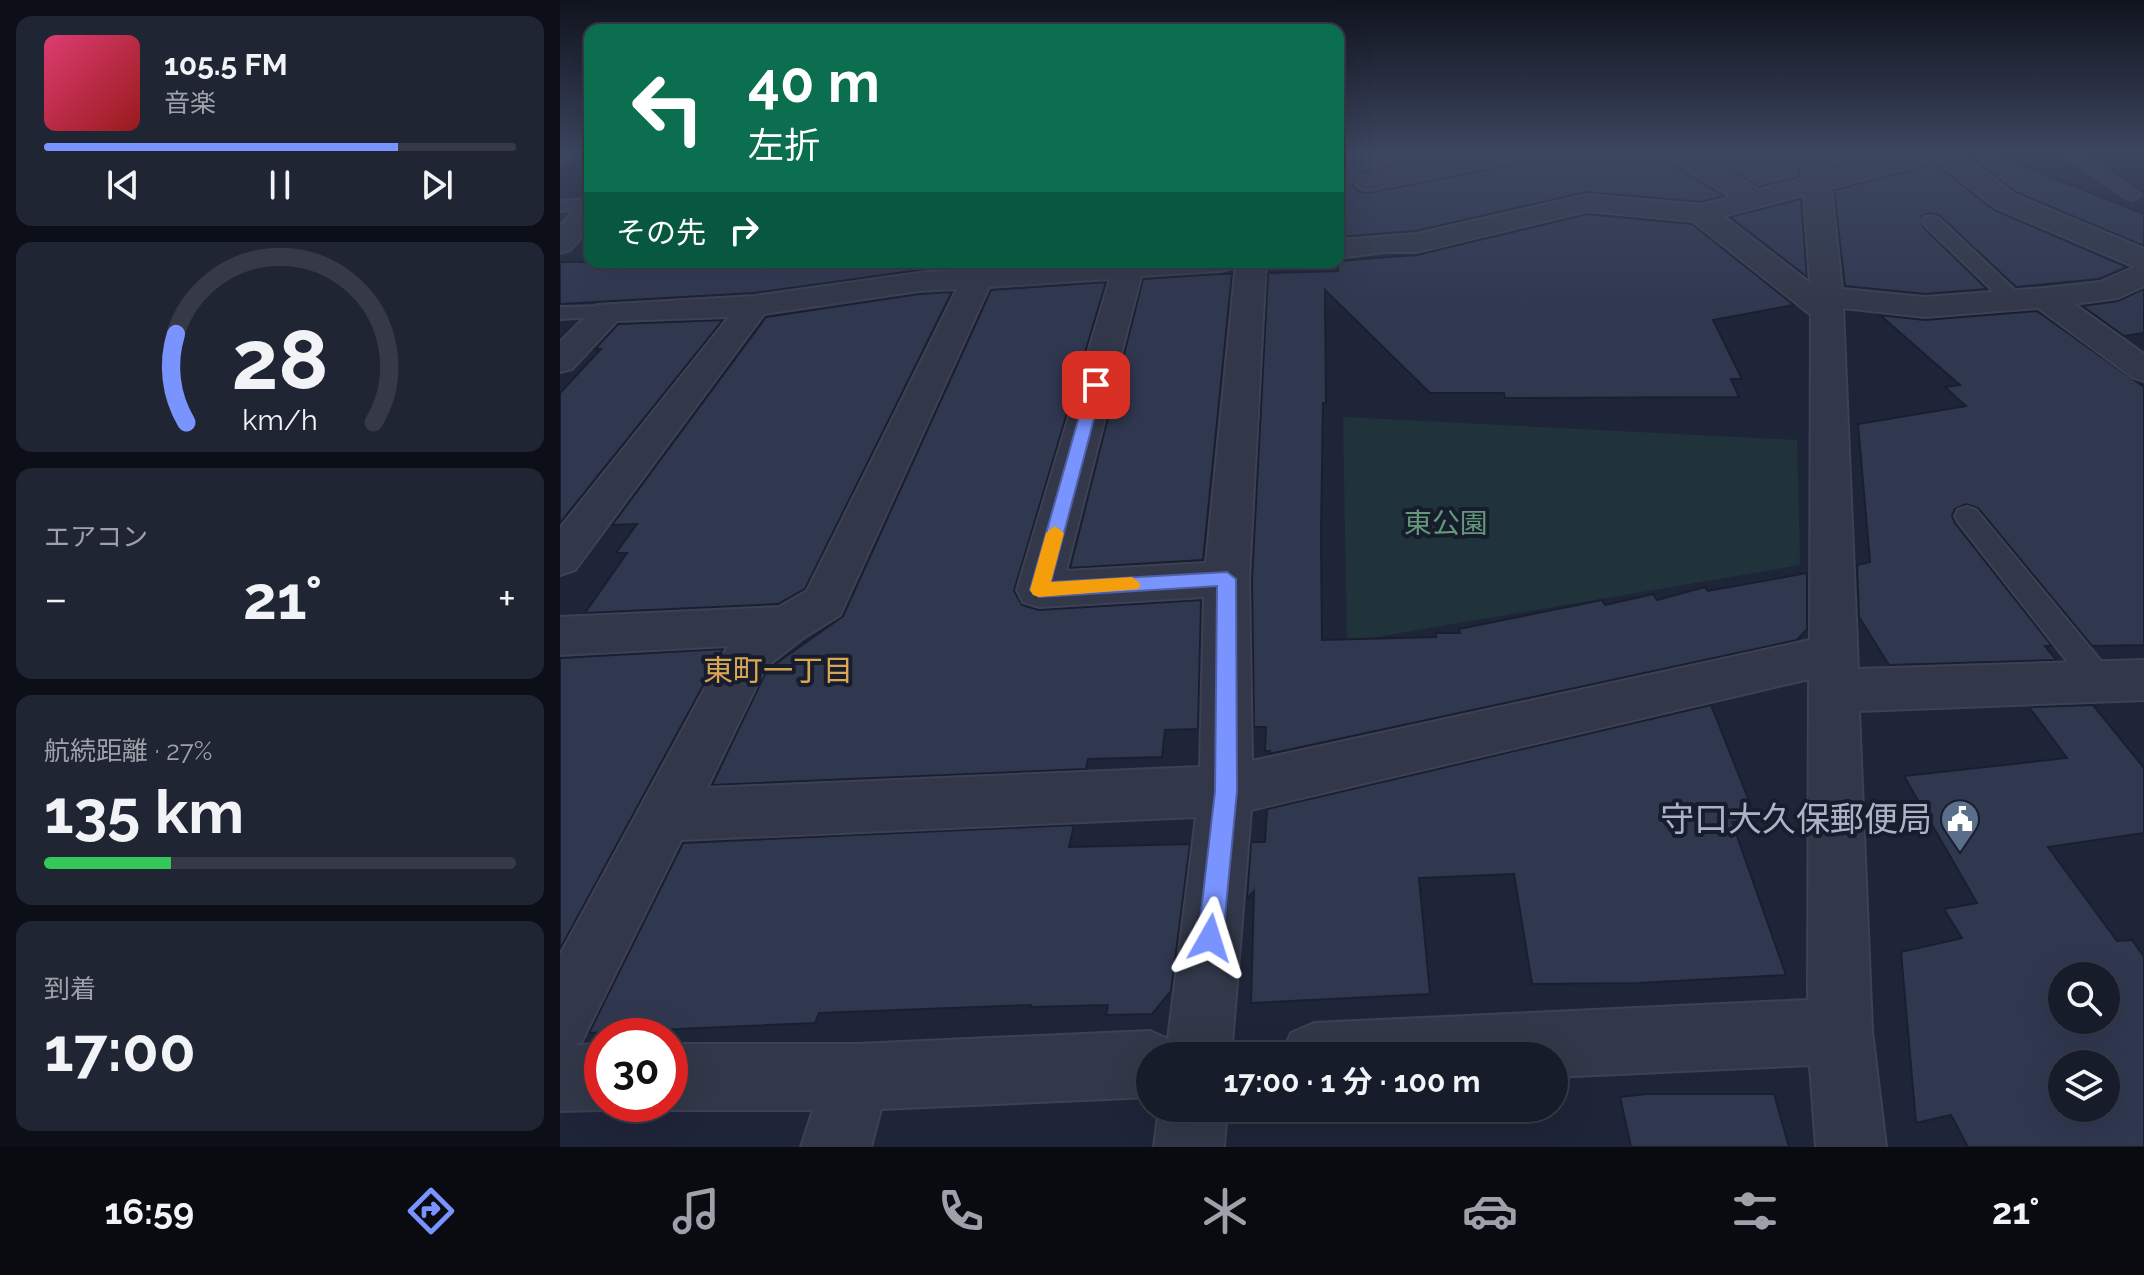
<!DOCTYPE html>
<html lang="ja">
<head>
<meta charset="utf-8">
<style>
	:root { --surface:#171c2b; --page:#202533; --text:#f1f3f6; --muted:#9ea1a9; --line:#363a47; --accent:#7994ff }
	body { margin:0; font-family:Raleway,"Noto Sans JP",sans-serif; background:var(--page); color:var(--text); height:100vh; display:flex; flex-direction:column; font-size:30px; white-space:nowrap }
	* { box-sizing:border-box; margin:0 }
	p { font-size:26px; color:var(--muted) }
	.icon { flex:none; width:44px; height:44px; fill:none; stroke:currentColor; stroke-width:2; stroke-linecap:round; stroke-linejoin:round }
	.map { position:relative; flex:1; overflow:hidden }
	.drawer { display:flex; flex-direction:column; gap:16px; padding:16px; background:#0d0f18; width:560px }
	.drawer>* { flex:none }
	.banner { position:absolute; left:24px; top:24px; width:760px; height:244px; border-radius:16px; box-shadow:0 8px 32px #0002,0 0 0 2px var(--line); background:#0b6e4f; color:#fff; overflow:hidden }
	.tools { position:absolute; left:1488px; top:962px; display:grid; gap:16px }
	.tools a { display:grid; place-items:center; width:72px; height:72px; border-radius:50%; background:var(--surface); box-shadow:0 8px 32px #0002,0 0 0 2px var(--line); font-size:40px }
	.speed { position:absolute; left:24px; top:1018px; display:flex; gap:16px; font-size:40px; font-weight:700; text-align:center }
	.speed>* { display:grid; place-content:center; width:104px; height:104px; border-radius:50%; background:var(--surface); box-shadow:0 8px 32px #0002,0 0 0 2px var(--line); line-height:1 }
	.speed .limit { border:12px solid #d22; background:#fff; color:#111 }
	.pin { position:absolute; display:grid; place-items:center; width:68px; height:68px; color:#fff; margin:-34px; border-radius:16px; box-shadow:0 4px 12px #0006 }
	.me { position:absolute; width:88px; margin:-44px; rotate:6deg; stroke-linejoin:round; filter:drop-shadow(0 0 6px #0008) }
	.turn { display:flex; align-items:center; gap:28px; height:168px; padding:0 32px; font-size:36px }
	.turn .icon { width:104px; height:104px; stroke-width:2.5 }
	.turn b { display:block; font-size:56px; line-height:68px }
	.then { display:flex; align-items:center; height:76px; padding:0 32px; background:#0003; gap:16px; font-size:30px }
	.big { font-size:60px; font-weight:700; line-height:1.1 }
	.drawer .card { flex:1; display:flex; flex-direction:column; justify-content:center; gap:12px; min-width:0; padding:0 28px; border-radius:16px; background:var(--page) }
	.drawer .dial { align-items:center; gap:0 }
	.dial svg { height:208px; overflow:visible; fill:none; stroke:var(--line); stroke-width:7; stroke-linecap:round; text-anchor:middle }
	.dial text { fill:var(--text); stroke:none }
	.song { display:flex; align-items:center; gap:24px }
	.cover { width:96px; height:96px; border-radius:12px; background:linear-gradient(135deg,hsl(340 70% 55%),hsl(0 70% 35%)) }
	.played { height:8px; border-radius:4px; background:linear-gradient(90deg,var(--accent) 75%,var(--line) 75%) }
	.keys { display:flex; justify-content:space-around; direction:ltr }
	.heat { display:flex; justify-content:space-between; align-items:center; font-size:44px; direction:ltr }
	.charge { height:12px; border-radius:6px; background:linear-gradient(90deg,#34c759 27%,var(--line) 0) }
	.trip { position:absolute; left:576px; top:1042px; width:432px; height:80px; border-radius:40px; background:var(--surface); box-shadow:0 8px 32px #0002,0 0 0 2px var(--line); font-weight:700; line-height:80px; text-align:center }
	.tabs { display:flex; height:128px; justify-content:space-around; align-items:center; background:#090b11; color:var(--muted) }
	.tabs .icon { width:56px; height:56px }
	.tabs .current { color:var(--accent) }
	.tabs b { font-size:36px; color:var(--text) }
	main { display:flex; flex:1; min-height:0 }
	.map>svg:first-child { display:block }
	.green { fill:#21333a }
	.building { fill:#303850; stroke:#1a1f30; stroke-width:2; fill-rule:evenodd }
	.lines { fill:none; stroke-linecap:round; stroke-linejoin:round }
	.lane-casing { stroke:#3c4153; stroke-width:4 }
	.street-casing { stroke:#3c4153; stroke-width:4 }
	.lane { fill:#323849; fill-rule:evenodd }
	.street { fill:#323849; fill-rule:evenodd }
	.route { fill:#7994ff; stroke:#4f60a6; stroke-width:2 }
	.slow { fill:#f59e0b }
	.labels { text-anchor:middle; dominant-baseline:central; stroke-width:8; stroke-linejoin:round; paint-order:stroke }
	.park-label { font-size:28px; fill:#639879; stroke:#181d2e }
	.neighbourhood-label { font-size:30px; fill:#dba653; stroke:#181d2e }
	.near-poi-label { font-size:34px; fill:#adb2c6; stroke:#181d2e; text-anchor:end }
</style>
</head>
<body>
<main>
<section class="drawer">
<div class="card">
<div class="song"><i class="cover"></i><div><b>105.5 FM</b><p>音楽</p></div></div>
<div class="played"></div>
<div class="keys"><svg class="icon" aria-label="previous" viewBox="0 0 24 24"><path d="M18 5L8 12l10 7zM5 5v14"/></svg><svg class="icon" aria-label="pause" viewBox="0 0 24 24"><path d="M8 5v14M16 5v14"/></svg><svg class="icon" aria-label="next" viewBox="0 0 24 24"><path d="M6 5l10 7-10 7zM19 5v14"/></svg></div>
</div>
<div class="card dial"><svg viewBox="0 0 100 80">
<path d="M14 69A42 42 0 1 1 86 69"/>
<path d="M14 69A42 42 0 0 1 10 35" stroke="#7994ff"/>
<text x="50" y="56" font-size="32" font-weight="700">28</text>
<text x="50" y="72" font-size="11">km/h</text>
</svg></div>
<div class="card"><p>エアコン</p>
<div class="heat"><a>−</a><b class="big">21°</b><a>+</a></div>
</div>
<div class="card"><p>航続距離 · 27%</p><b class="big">135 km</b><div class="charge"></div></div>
<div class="card"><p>到着</p><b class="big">17:00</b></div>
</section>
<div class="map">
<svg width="1584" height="1147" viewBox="0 0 1584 1147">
	<rect width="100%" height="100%" fill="#1f2539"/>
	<!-- green -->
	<path class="green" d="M783,417L1237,440L1240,565L787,642Z"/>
	<!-- building -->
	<path class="building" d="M778,153H903L798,173L792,184L798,191L807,193L955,164L965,160L970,153H1101L1105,161L1164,196L1141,202L1026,192L856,231L778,237Z
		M1139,153H1239L1240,177L1199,187Z
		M1269,153H1336L1271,168Z
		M1434,155L1584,214V246L1456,192L1408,156Z
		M1376,164L1434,210L1567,267L1539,279L1456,287L1379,215L1370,213L1362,216L1363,227L1427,289L1365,294L1285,286L1274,190Z
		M1241,199L1247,277L1170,217Z
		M1027,214L1132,224L1234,305L1153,320L1182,379H1171L1179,397L945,398L944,393H870L765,290L766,403H763L761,535L762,640L876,637V633H900L899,629L1042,600L1045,605L1093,594L1097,600L1145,587L1148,591L1247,573V629L1237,640L709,754L710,751H705L706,727H694L692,579L708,273L778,271V261L857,255Z
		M0,262H206L203,269L269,262H470L359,270L194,293L0,304Z
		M659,274H672L643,560L510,568L583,279Z
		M546,282L454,591L462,605L479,610L641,600L638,729L605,730L602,757L528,759L526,769L152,785L207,670L283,616L431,290Z
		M1584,289V333L1564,336L1522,306L1558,301Z
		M392,292L245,589L218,604L25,613L67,553H56L77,524L52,525L206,317L359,294Z
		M1477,311L1584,387V645L1532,646L1418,508L1406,504L1395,509L1392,515L1395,523L1492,646H1485L1496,660L1329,665L1299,617L1297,565L1310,562L1298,424L1406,406L1385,387L1400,385L1320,315L1365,320Z
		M163,320L0,523V393L41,349H35L58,324Z
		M163,649L0,949V658Z
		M1151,705L1197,821L1172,822L1226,975L1079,983L972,984L954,874L859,878L870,994L691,1003L694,891L687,899L691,842H705L707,809Z
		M1533,705L1584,768V833L1488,847L1557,941L1572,940L1584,957V1147H1408L1391,1115L1356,1123L1341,952L1402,938L1384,909L1417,903L1344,776L1507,758L1469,707ZM1502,976H1546V1020H1502ZM1502,1064H1546V1108H1502Z
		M514,825L509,847L630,844L611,991L592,1014L546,1015L548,1005L471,1007V1005L259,1013L255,1023L29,1033L123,843Z
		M1086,1094H1214L1229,1147H1071L1060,1097Z"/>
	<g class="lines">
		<!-- lane casing -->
		<g class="lane-casing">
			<path id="lane" d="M1501,153H1518L1581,195L1573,200L1567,198Z
				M30,199V209L0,211V201Z
				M1371,216L1377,217L1461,296L1463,300L1461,304H1447L1365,225L1363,221L1365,217Z
				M48,306L58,312L55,316L0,319V307Z
				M1407,507L1416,510L1550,672L1554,681L1550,690L1540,693L1530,690L1398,522L1395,516L1398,510Z"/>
		</g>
		<!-- street casing -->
		<g class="street-casing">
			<path id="street" d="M0,153H15L9,160L0,163Z
				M917,153H967L963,158L954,161L808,190L799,188L795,182L799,176L808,174Z
				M1104,153H1134L1199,190L1243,179L1242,153H1266L1269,172L1347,153H1399L1455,195L1584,249V286L1558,298L1514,304L1584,354V381L1572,377L1478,308L1365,317L1283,308L1298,669L1584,660V700L1299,711L1312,1031L1326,1147H1256L1250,1065L994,1077V1056H721L731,1033L754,1023L1248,1000L1249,679L691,810L671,1056H590V1097L321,1109L311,1147H241L253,1110H110L95,1104H110V1044H297L590,1031L608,1039L636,817L121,840L22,1041L15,1045L42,1044V1104H57L42,1110L0,1111V955L168,646L0,655V617L219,607L247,591L397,289L359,291L204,314L15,570L0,575V528L169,317L57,321L12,369L0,372V342L37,305L194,296L359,273L418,268L522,262H706L689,579L692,761L1250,640L1251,315L1133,221L1027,211L856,252H825L778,258V240L856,234L1027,195L1141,205L1172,197L1107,158ZM1377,161L1435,207L1575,267L1540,282L1485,288L1365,297L1282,289L1271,188ZM1244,195L1250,283L1163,216ZM676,263L646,563L506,571L581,276L661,271L672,268ZM550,279L457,590L463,602L479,607L644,597L640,767L147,788L205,668L243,638L280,615L429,287Z
				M30,202V227L10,250L0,253V226L20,204Z
				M599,1108H667L664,1147H594Z"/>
		</g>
		<!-- lane -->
		<use href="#lane" class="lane"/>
		<!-- street -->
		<use href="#street" class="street"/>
	</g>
	<!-- sky -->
	<linearGradient id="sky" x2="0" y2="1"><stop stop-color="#11141f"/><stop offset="0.49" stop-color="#3c465f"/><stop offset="1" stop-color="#3c465f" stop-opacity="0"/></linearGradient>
	<rect width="1584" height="313" fill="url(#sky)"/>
	<!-- route -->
	<path class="route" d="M536,381L543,385L491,582L667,572L676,579L677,791L663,938L659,947L650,951L642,947L638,938L655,791L657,586L479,597L470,590L528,385Z"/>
	<!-- slow -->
	<path class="slow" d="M495,526L504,533L491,582L572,577L581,584L578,589L479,597L473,595L470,590L486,533Z"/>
	<!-- icons -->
	<defs>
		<g id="civic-pin" transform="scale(2)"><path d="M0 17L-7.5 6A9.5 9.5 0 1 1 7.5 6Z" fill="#5c6f8a" stroke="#181d2e"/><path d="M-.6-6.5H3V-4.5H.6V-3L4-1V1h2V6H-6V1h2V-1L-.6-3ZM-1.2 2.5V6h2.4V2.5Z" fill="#fff"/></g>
	</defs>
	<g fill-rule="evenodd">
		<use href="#civic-pin" x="1400" y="819"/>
	</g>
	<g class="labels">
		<!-- park labels -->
		<g class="park-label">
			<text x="886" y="523">東公園</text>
		</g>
		<!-- neighbourhood labels -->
		<g class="neighbourhood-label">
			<text x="218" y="670">東町一丁目</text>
		</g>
		<!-- near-poi labels -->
		<g class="near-poi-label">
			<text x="1372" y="819">守口大久保郵便局</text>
		</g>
	</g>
</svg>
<div class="tools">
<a><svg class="icon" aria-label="search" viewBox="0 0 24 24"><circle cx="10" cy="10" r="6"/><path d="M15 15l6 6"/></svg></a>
<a><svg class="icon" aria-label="layers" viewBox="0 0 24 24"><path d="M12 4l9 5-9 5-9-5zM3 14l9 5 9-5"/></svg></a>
</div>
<div class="speed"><div class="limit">30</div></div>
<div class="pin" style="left:536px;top:385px;background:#d93025"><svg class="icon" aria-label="arrive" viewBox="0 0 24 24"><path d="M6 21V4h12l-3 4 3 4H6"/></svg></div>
<svg class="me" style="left:650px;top:938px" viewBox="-20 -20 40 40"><path d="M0-17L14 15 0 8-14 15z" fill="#7994ff" stroke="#fff" stroke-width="4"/></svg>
<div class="trip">17:00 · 1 分 · 100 m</div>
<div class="banner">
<div class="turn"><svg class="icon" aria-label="left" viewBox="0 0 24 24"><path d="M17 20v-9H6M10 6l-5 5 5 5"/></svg><div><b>40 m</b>左折</div></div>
<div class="then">その先<svg class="icon" aria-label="right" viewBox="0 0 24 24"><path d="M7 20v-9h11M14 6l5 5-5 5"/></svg></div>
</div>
</div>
</main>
<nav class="tabs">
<b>16:59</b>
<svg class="icon current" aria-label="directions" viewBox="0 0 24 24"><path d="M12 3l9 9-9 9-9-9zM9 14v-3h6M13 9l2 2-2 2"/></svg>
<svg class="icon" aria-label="music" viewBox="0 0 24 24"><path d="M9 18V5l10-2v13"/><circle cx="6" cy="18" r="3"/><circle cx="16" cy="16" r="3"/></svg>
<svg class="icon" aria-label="phone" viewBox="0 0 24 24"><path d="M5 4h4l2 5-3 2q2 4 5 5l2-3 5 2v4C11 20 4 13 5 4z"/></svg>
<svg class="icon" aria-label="climate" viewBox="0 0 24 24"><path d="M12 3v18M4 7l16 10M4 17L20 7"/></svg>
<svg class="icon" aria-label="car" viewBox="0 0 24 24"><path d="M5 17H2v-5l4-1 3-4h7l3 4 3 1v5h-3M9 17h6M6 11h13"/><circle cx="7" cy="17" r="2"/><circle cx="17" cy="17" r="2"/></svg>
<svg class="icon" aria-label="filters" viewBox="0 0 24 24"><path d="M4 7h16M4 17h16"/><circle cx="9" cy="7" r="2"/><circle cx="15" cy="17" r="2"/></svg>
<b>21°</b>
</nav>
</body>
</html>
